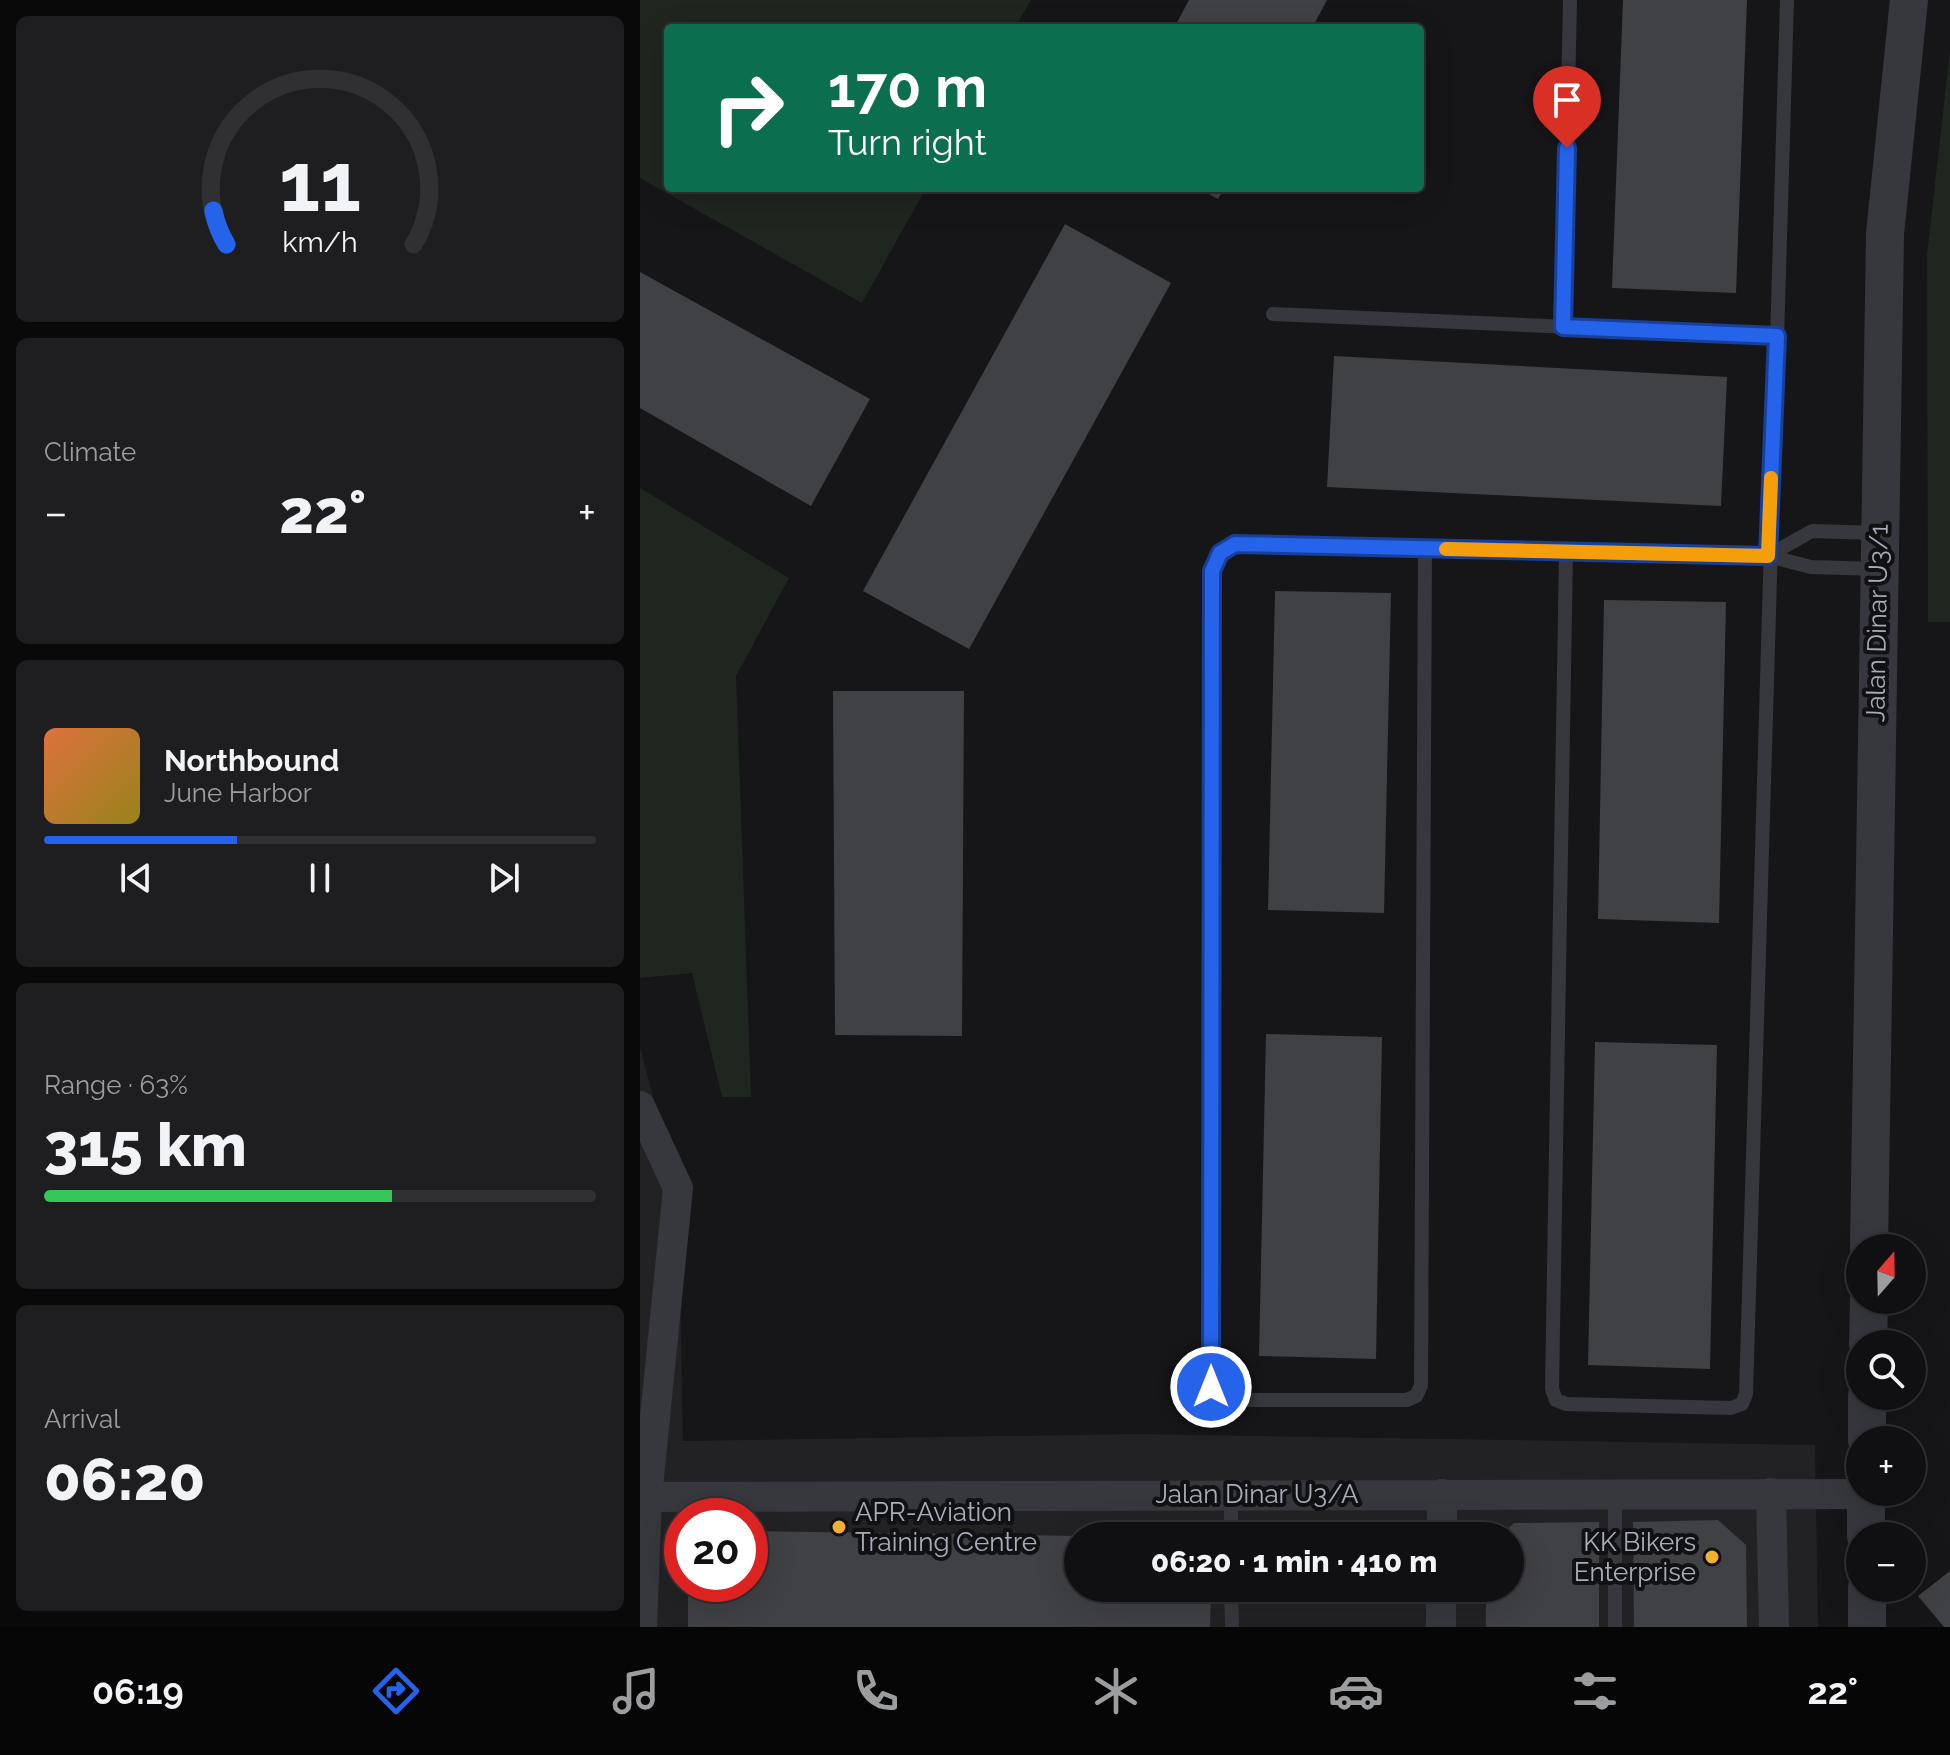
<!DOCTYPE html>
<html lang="en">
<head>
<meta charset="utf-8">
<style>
	:root { --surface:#101012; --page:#1e1e20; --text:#f1f3f6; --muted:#9c9d9f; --line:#303032; --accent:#2563eb }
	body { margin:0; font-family:Raleway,sans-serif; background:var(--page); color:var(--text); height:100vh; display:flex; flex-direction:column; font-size:30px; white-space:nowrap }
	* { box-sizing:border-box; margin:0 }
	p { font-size:26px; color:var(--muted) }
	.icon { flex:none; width:44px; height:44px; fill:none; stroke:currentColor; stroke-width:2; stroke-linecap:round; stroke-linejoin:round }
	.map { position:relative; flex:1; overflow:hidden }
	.panel { display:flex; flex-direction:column; gap:16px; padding:16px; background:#09090a; width:640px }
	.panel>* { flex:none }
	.banner { position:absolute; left:24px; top:24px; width:760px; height:168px; border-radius:8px; box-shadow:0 8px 32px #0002,0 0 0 2px var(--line); background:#0b6e4f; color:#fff; overflow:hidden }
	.needle { width:52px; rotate:20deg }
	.fabs { position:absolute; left:1206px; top:1234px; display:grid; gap:16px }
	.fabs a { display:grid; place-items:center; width:80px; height:80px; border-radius:50%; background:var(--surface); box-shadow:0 8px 32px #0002,0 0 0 2px var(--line); font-size:40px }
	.speed { position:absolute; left:24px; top:1498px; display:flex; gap:16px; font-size:40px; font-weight:700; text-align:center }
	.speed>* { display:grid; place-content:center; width:104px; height:104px; border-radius:50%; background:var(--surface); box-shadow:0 8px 32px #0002,0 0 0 2px var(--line); line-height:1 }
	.speed .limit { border:12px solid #d22; background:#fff; color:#111 }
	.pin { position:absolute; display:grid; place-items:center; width:68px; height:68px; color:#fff; margin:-82px -34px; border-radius:50% 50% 50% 0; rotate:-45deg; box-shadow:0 0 8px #0007 }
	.pin .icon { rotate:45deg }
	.me { position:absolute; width:88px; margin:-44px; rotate:0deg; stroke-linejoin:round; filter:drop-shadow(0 0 6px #0008) }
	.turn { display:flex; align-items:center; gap:28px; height:168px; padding:0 32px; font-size:36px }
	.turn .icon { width:104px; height:104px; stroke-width:2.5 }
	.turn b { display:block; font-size:56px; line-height:68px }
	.big { font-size:60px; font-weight:800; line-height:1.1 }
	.panel .tile { flex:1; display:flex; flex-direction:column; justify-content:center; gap:12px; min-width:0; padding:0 28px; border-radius:12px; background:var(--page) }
	.panel .dial { align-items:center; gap:0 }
	.dial svg { height:208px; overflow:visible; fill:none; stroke:var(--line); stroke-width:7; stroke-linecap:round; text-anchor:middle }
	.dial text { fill:var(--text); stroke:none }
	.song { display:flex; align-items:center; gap:24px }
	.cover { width:96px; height:96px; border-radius:12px; background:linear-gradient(135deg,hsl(20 70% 55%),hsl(50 70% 35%)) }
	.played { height:8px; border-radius:4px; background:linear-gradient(90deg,var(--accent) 35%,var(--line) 35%) }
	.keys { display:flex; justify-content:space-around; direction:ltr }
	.heat { display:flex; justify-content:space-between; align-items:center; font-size:44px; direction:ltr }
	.charge { height:12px; border-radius:6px; background:linear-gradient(90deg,#34c759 63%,var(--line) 0) }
	.trip { position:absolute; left:424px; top:1522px; width:460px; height:80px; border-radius:40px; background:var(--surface); box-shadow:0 8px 32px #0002,0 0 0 2px var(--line); font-weight:800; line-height:80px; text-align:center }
	.dock { display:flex; height:128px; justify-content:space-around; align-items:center; background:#060607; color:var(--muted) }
	.dock .icon { width:56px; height:56px }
	.dock .selected { color:var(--accent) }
	.dock b { font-size:36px; color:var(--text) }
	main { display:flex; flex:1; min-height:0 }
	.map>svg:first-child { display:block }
	.built { fill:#222225; fill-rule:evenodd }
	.green { fill:#1e261f }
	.building { fill:#404145 }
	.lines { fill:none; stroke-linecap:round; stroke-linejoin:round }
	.service { stroke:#37383d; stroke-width:14 }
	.minor { stroke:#37383d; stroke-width:30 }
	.tertiary { stroke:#37383d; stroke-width:38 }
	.route-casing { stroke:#184099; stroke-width:20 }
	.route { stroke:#2563eb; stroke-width:14 }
	.slow { stroke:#f59e0b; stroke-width:14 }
	.poi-dot { fill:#f2b134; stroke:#111113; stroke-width:3 }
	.labels { text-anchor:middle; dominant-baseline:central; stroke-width:8; stroke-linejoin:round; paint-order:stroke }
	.street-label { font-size:26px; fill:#a8adb8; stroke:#111113 }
	.poi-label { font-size:26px; fill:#a8adb8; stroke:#111113; text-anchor:start }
</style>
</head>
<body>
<main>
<section class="panel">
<div class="tile dial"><svg viewBox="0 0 100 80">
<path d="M14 69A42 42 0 1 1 86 69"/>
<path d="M14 69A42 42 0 0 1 9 56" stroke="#2563eb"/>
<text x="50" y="56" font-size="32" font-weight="700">11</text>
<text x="50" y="72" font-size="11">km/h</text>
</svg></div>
<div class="tile"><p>Climate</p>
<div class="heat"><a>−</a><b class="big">22°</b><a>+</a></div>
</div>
<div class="tile">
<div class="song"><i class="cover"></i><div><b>Northbound</b><p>June Harbor</p></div></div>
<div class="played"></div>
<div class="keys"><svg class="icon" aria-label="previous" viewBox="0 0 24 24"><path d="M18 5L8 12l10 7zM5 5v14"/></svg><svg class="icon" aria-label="pause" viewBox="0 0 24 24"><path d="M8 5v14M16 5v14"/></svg><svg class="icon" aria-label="next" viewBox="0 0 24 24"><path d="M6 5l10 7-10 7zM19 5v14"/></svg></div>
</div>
<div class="tile"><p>Range · 63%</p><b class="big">315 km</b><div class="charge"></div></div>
<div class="tile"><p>Arrival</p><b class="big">06:20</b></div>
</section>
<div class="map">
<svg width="1310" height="1627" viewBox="0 0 1310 1627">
	<rect width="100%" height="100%" fill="#161618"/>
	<!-- built -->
	<path class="built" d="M0,1048L38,1188L43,1441L498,1434L1175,1445L1178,1627H0ZM42,1516H110V1584H42ZM438,1536H870V1588H438Z"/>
	<!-- green -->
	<path class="green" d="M0,0H391L375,28H28V188H286L222,303L0,178Z
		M1310,50V622H1288L1287,255Z
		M0,488L149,578L96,676L111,1097H82L52,973L0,978Z"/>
	<!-- building -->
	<path class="building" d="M549,0H687L672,28H534Z
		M983,0H1107L1096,293L972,288Z
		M558,188H584L578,199Z
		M425,224L531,283L329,649L223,591Z
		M0,272L230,399L171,506L0,408Z
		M694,356L1087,377L1081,506L687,487Z
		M635,591L751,593L744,913L628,910Z
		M964,600L1086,602L1079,923L958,919Z
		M193,691H324L322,1036L195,1035Z
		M626,1034L742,1037L736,1359L619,1356Z
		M955,1042L1077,1045L1070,1369L948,1365Z
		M1078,1520L1106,1545L1107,1627H994L993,1522Z
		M959,1522V1627H846V1588H870V1536H860L874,1523Z
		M110,1531L438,1536V1588H571L570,1627H48V1584H110Z
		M1310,1571V1627H1304L1278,1596Z"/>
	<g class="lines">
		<!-- service -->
		<path class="service" d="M633,314L1137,336
			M923,327L930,0
			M785,548L781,1386L776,1396L767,1400H588L577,1397L571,1387L572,571L580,553L595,544L1128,556L1171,567L1238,569
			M926,552L912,1389L916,1400L926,1404L1091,1408L1102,1404L1106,1394L1147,0
			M1128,556L1172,531L1237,533
			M975,1493V1627
			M591,1494V1536
			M591,1588L592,1627"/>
		<!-- minor -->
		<path class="minor" d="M0,1106L38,1188L7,1497L2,1627
			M1131,1493L1134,1627
			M7,1497L1226,1494
			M802,1536V1494
			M801,1627V1588"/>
		<!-- tertiary -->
		<path class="tertiary" d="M1229,1248L1245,234L1269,0
			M1228,1344L1229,1300
			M1227,1440V1396
			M1226,1492V1536
			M1227,1588V1627"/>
	</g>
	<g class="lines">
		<!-- route casing -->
		<g class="route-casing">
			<path id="route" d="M571,1387L572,571L580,553L595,544L1128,556L1137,336L923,327L927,148"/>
		</g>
		<!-- route -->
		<use href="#route" class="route"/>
		<!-- slow -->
		<path class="slow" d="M806,549L1128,556L1131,478"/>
	</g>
	<!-- markers -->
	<g class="poi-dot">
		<circle cx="199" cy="1527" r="8"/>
		<circle cx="1072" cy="1557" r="8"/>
	</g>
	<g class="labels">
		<!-- street labels -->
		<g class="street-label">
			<text transform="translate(1237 623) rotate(-89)">Jalan Dinar U3/1</text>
			<text x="617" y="1494">Jalan Dinar U3/A</text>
		</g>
		<!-- poi labels -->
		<g class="poi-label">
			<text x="215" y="1512">APR-Aviation<tspan x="215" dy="30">Training Centre</tspan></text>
			<text x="1056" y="1542" text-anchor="end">KK Bikers<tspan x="1056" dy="30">Enterprise</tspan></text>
		</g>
	</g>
</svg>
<div class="fabs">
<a><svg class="needle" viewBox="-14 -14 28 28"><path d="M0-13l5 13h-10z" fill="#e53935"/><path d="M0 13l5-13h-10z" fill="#9c9d9f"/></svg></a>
<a><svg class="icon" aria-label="search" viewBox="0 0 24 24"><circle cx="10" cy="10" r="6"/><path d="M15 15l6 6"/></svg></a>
<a>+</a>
<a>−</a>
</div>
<div class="speed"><div class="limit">20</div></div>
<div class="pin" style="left:927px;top:148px;background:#d93025"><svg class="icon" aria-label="arrive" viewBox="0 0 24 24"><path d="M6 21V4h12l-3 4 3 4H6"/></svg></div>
<svg class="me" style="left:571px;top:1387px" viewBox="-20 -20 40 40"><circle r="17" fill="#2563eb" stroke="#fff" stroke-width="3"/><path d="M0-11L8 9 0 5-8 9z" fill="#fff"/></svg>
<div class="trip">06:20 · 1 min · 410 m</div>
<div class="banner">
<div class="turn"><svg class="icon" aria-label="right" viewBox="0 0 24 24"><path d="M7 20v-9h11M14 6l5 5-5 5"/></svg><div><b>170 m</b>Turn right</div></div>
</div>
</div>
</main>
<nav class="dock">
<b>06:19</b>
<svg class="icon selected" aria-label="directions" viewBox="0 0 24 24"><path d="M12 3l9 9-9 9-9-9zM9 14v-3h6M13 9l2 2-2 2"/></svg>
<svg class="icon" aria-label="music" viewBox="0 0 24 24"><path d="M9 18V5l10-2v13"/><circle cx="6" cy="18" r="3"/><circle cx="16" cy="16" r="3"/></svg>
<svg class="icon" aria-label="phone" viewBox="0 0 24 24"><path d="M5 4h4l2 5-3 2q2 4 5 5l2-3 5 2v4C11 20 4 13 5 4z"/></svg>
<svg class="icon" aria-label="climate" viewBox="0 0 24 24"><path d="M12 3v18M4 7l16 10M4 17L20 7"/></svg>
<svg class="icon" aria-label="car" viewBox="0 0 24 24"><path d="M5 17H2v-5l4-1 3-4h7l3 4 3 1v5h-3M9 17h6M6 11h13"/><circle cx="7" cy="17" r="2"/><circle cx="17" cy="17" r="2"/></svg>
<svg class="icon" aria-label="filters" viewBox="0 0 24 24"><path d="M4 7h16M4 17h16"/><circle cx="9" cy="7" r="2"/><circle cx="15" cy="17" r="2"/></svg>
<b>22°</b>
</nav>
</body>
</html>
